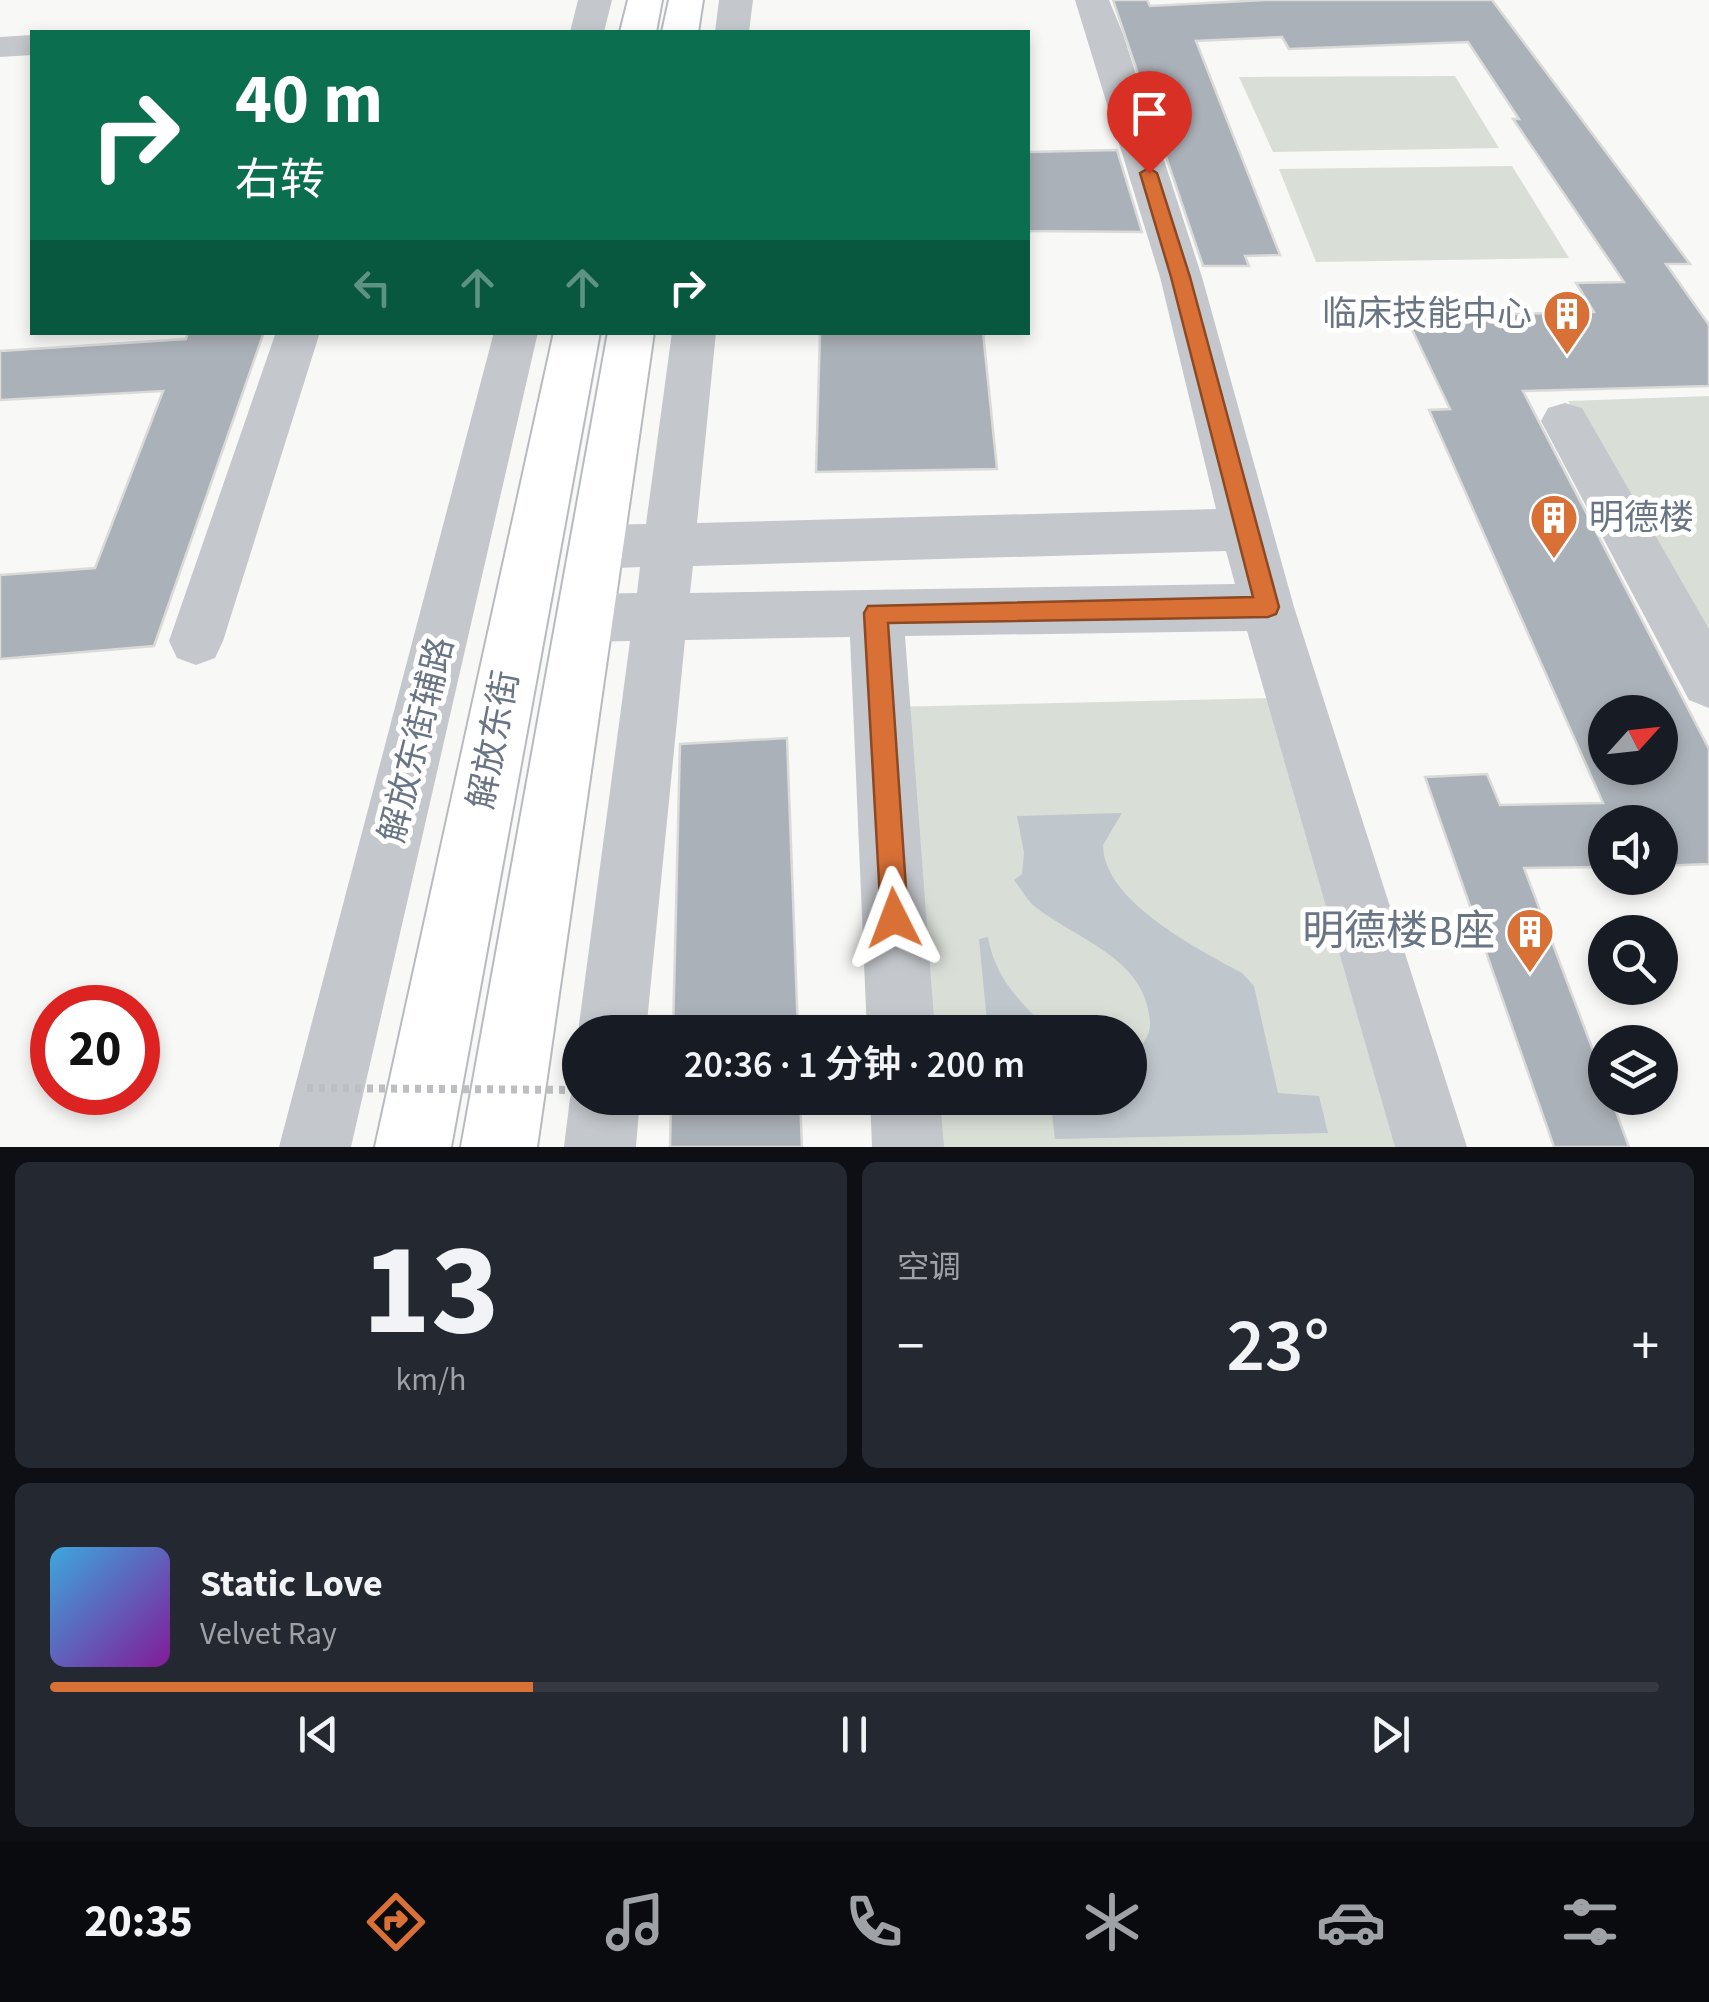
<!DOCTYPE html>
<html lang="zh">
<head>
<meta charset="utf-8">
<style>
	:root { --surface:#171b24; --page:#242831; --text:#f1f3f6; --muted:#9ea1a6; --line:#363941; --accent:#d97036 }
	body { margin:0; font-family:"Source Sans 3","Noto Sans SC",sans-serif; background:var(--page); color:var(--text); height:100vh; display:flex; flex-direction:column; font-size:38px; white-space:nowrap }
	* { box-sizing:border-box; margin:0 }
	p { font-size:32px; color:var(--muted) }
	.icon { flex:none; width:55px; height:55px; fill:none; stroke:currentColor; stroke-width:2; stroke-linecap:round; stroke-linejoin:round }
	.map { position:relative; height:1147px; overflow:hidden }
	.details { display:flex; flex-direction:column; gap:15px; padding:15px; background:#0d0f14; flex:1 }
	.details>* { flex:none }
	.banner { position:absolute; left:30px; top:30px; width:1000px; height:305px; border-radius:0px; box-shadow:0 5px 15px #0003; background:#0b6e4f; color:#fff; overflow:hidden }
	.needle { width:65px; rotate:63deg }
	.fabs { position:absolute; left:1588px; top:695px; display:grid; gap:20px }
	.fabs a { display:grid; place-items:center; width:90px; height:90px; border-radius:50%; background:var(--surface); box-shadow:0 5px 15px #0003; font-size:50px }
	.speed { position:absolute; left:30px; top:985px; display:flex; gap:20px; font-size:50px; font-weight:700; text-align:center }
	.speed>* { display:grid; place-content:center; width:130px; height:130px; border-radius:50%; background:var(--surface); box-shadow:0 5px 15px #0003; line-height:1 }
	.speed .limit { border:15px solid #d22; background:#fff; color:#111 }
	.pin { position:absolute; display:grid; place-items:center; width:85px; height:85px; color:#fff; margin:-102px -42px; border-radius:50% 50% 50% 0; rotate:-45deg; box-shadow:0 0 10px #0007 }
	.pin .icon { rotate:45deg }
	.me { position:absolute; width:110px; margin:-55px; rotate:357deg; stroke-linejoin:round; filter:drop-shadow(0 0 8px #0008) }
	.turn { display:flex; align-items:center; gap:35px; height:210px; padding:0 40px; font-size:45px }
	.turn .icon { width:130px; height:130px; stroke-width:2.5 }
	.turn b { display:block; font-size:70px; line-height:85px }
	.lanes { display:flex; align-items:center; height:95px; padding:0 40px; background:#0003; justify-content:center; gap:50px; direction:ltr }
	.lanes .off { opacity:.35 }
	.big { font-size:75px; font-weight:600; line-height:1.1 }
	.details .widget { flex:1; display:flex; flex-direction:column; justify-content:center; gap:15px; min-width:0; padding:0 35px; border-radius:15px; background:var(--page) }
	.details .dial { align-items:center; gap:0 }
	.dial b { font-size:130px; line-height:1 }
	.song { display:flex; align-items:center; gap:30px }
	.cover { width:120px; height:120px; border-radius:15px; background:linear-gradient(135deg,hsl(200 70% 55%),hsl(290 70% 35%)) }
	.played { height:10px; border-radius:5px; background:linear-gradient(90deg,var(--accent) 30%,var(--line) 30%) }
	.keys { display:flex; justify-content:space-around; direction:ltr }
	.heat { display:flex; justify-content:space-between; align-items:center; font-size:55px; direction:ltr }
	.details .tiles { flex:1; display:grid; gap:15px; grid-template-columns:1fr 1fr }
	.widget:last-child { grid-column:span 2 }
	.trip { position:absolute; left:562px; top:1015px; width:585px; height:100px; border-radius:50px; background:var(--surface); box-shadow:0 5px 15px #0003; font-weight:600; line-height:100px; text-align:center }
	.tab-bar { display:flex; height:160px; justify-content:space-around; align-items:center; background:#090b0e; color:var(--muted) }
	.tab-bar .icon { width:70px; height:70px }
	.tab-bar .selected { color:var(--accent) }
	.tab-bar b { font-size:45px; color:var(--text) }
	.map>svg:first-child { display:block }
	.green { fill:#d9dfd7 }
	.water { fill:#bfc6cc }
	.building { fill:#abb1b8; stroke:#dadad8; stroke-width:2.5; fill-rule:evenodd }
	.lines { fill:none; stroke-linecap:round; stroke-linejoin:round }
	.major-casing { stroke:#b7bbbf; stroke-width:4 }
	.minor { fill:#c4c7cb; fill-rule:evenodd }
	.major { fill:#fff; fill-rule:evenodd }
	.path-bridge { stroke:#bcbec1; stroke-width:8; stroke-dasharray:6 6; stroke-linecap:butt }
	.route { fill:#d97036; stroke:#8d4923; stroke-width:2.5 }
	.labels { text-anchor:middle; dominant-baseline:central; stroke-width:10; stroke-linejoin:round; paint-order:stroke }
	.poi-label { font-size:35px; fill:#697585; stroke:#fff; text-anchor:end }
	.street-label { font-size:35px; fill:#697585; stroke:#fff }
	.near-poi-label { font-size:42px; fill:#697585; stroke:#fff; text-anchor:end }
</style>
</head>
<body>
<div class="map">
<svg width="1709" height="1147" viewBox="0 0 1709 1147">
	<rect width="100%" height="100%" fill="#f8f8f6"/>
	<!-- green -->
	<path class="green" d="M1455,76L1499,148L1273,152L1239,77Z
		M1512,166L1569,258L1316,262L1279,169Z
		M1709,396V649L1568,401Z
		M1272,698L1403,1147H921L917,1098H1130V1032H912L888,707Z"/>
	<!-- water -->
	<path class="water" d="M1122,813L1103,845C1103,901 1198,949 1242,973L1254,986L1278,1093L1319,1096L1328,1133L1055,1139L1050,1098H1130V1053C1142,1047 1151,1036 1150,1022C1146,957 1076,940 1033,905C1026,898 1020,888 1014,880L1022,874L1024,853L1017,816Z
		M988,937C995,979 1022,1004 1051,1032H988L979,939Z"/>
	<!-- building -->
	<path class="building" d="M1113,0H1147L1150,6L1265,0H1492L1690,264H1666L1709,325V386L1523,391L1709,749V864L1660,866V822H1605V867L1524,868L1605,1082V1098H1611L1629,1147H1554L1425,777L1487,774L1500,805L1603,803L1429,410L1450,409L1406,317L1594,312L1576,283L1624,282L1513,119H1519L1468,42L1289,49L1282,37L1196,41L1280,255L1245,256L1249,266H1203ZM1605,712H1660V768H1605Z
		M1117,150L1142,232L1028,231V152Z
		M188,332H264L154,646L0,659V575L95,568L163,391L0,400V351L186,339Z
		M820,332H983L997,469L816,472Z
		M787,738L798,1032H673L680,744Z
		M671,1098H800L802,1147H670Z"/>
	<g class="lines">
		<!-- major casing -->
		<g class="major-casing">
			<path id="major" d="M628,0H662L656,32H620Z
				M669,0H703L698,32H662Z
				M554,332H600L451,1147H375Z
				M608,332H654L537,1147H461Z"/>
		</g>
		<!-- minor -->
		<path class="minor" d="M578,0H612L604,32H570Z
			M719,0H753L749,32H715Z
			M1075,0H1109L1123,34L1202,277L1294,607L1467,1147H1395L1247,631L905,636L935,1032H867L850,637L685,640L646,1032H580V1037L578,1032L630,641L584,642L565,635L557,618L565,601L584,594L637,593L640,567L595,569L577,562L569,547L577,532L595,525L646,524L672,332H716L697,523L1216,509L1160,277ZM1226,551L1235,584L690,593L693,566Z
			M32,35V55L0,57V37Z
			M276,332H320L223,641L215,658L196,665L177,658L169,641Z
			M494,332H538L351,1147H279Z
			M1565,403L1582,408L1709,629V708L1689,700L1541,421L1548,408Z
			M580,1074V1098H640L636,1147H564L570,1098Z
			M870,1098H940L944,1147H872Z"/>
		<!-- major -->
		<use href="#major" class="major"/>
		<!-- path-bridge -->
		<path class="path-bridge" d="M307,1088L580,1090"/>
	</g>
	<!-- route -->
	<path class="route" d="M1149,168L1157,173L1190,277L1279,607L1276,614L1268,617L888,623L908,918L904,928L894,932L885,928L881,918L864,613L868,606L1253,597L1171,277L1140,173Z"/>
	<!-- icons -->
	<defs>
		<g id="building-pin" transform="scale(2.5)"><path d="M0 17L-7.5 6A9.5 9.5 0 1 1 7.5 6Z" fill="#d97036" stroke="#fff"/><path d="M-4-6H4V6H1V3H-1V6H-4ZM-2.5-4.3h1.7v1.8h-1.7ZM.8-4.3h1.7v1.8H.8ZM-2.5-1h1.7V.8h-1.7ZM.8-1h1.7V.8H.8Z" fill="#fff"/></g>
	</defs>
	<g fill-rule="evenodd">
		<use href="#building-pin" x="1567" y="314"/>
		<use href="#building-pin" x="1554" y="518"/>
		<use href="#building-pin" x="1530" y="932"/>
	</g>
	<g class="labels">
		<!-- poi labels -->
		<g class="poi-label">
			<text x="1532" y="314">临床技能中心</text>
			<text x="1589" y="518" text-anchor="start">明德楼</text>
		</g>
		<!-- street labels -->
		<g class="street-label">
			<text transform="translate(417 740) rotate(-76)">解放东街辅路</text>
			<text transform="translate(494 740) rotate(-79)">解放东街</text>
		</g>
		<!-- near-poi labels -->
		<g class="near-poi-label">
			<text x="1495" y="932">明德楼B座</text>
		</g>
	</g>
</svg>
<div class="fabs">
<a><svg class="needle" viewBox="-14 -14 28 28"><path d="M0-13l5 13h-10z" fill="#e53935"/><path d="M0 13l5-13h-10z" fill="#9ea1a6"/></svg></a>
<a><svg class="icon" aria-label="sound" viewBox="0 0 24 24"><path d="M4 9h4l5-4v14l-5-4H4zM17 9q2 3 0 6"/></svg></a>
<a><svg class="icon" aria-label="search" viewBox="0 0 24 24"><circle cx="10" cy="10" r="6"/><path d="M15 15l6 6"/></svg></a>
<a><svg class="icon" aria-label="layers" viewBox="0 0 24 24"><path d="M12 4l9 5-9 5-9-5zM3 14l9 5 9-5"/></svg></a>
</div>
<div class="speed"><div class="limit">20</div></div>
<div class="pin" style="left:1149px;top:173px;background:#d93025"><svg class="icon" aria-label="arrive" viewBox="0 0 24 24"><path d="M6 21V4h12l-3 4 3 4H6"/></svg></div>
<svg class="me" style="left:894px;top:918px" viewBox="-20 -20 40 40"><path d="M0-17L14 15 0 8-14 15z" fill="#d97036" stroke="#fff" stroke-width="4"/></svg>
<div class="trip">20:36 · 1 分钟 · 200 m</div>
<div class="banner">
<div class="turn"><svg class="icon" aria-label="right" viewBox="0 0 24 24"><path d="M7 20v-9h11M14 6l5 5-5 5"/></svg><div><b>40 m</b>右转</div></div>
<div class="lanes"><svg class="icon off" aria-label="left" viewBox="0 0 24 24"><path d="M17 20v-9H6M10 6l-5 5 5 5"/></svg><svg class="icon off" aria-label="ahead" viewBox="0 0 24 24"><path d="M12 20V5M6 11l6-6 6 6"/></svg><svg class="icon off" aria-label="ahead" viewBox="0 0 24 24"><path d="M12 20V5M6 11l6-6 6 6"/></svg><svg class="icon" aria-label="right" viewBox="0 0 24 24"><path d="M7 20v-9h11M14 6l5 5-5 5"/></svg></div>
</div>
</div>
<section class="details">
<div class="tiles">
<div class="widget dial"><b>13</b><p>km/h</p></div>
<div class="widget"><p>空调</p>
<div class="heat"><a>−</a><b class="big">23°</b><a>+</a></div>
</div>
<div class="widget">
<div class="song"><i class="cover"></i><div><b>Static Love</b><p>Velvet Ray</p></div></div>
<div class="played"></div>
<div class="keys"><svg class="icon" aria-label="previous" viewBox="0 0 24 24"><path d="M18 5L8 12l10 7zM5 5v14"/></svg><svg class="icon" aria-label="pause" viewBox="0 0 24 24"><path d="M8 5v14M16 5v14"/></svg><svg class="icon" aria-label="next" viewBox="0 0 24 24"><path d="M6 5l10 7-10 7zM19 5v14"/></svg></div>
</div>
</div>
</section>
<nav class="tab-bar">
<b>20:35</b>
<svg class="icon selected" aria-label="directions" viewBox="0 0 24 24"><path d="M12 3l9 9-9 9-9-9zM9 14v-3h6M13 9l2 2-2 2"/></svg>
<svg class="icon" aria-label="music" viewBox="0 0 24 24"><path d="M9 18V5l10-2v13"/><circle cx="6" cy="18" r="3"/><circle cx="16" cy="16" r="3"/></svg>
<svg class="icon" aria-label="phone" viewBox="0 0 24 24"><path d="M5 4h4l2 5-3 2q2 4 5 5l2-3 5 2v4C11 20 4 13 5 4z"/></svg>
<svg class="icon" aria-label="climate" viewBox="0 0 24 24"><path d="M12 3v18M4 7l16 10M4 17L20 7"/></svg>
<svg class="icon" aria-label="car" viewBox="0 0 24 24"><path d="M5 17H2v-5l4-1 3-4h7l3 4 3 1v5h-3M9 17h6M6 11h13"/><circle cx="7" cy="17" r="2"/><circle cx="17" cy="17" r="2"/></svg>
<svg class="icon" aria-label="filters" viewBox="0 0 24 24"><path d="M4 7h16M4 17h16"/><circle cx="9" cy="7" r="2"/><circle cx="15" cy="17" r="2"/></svg>
</nav>
</body>
</html>
